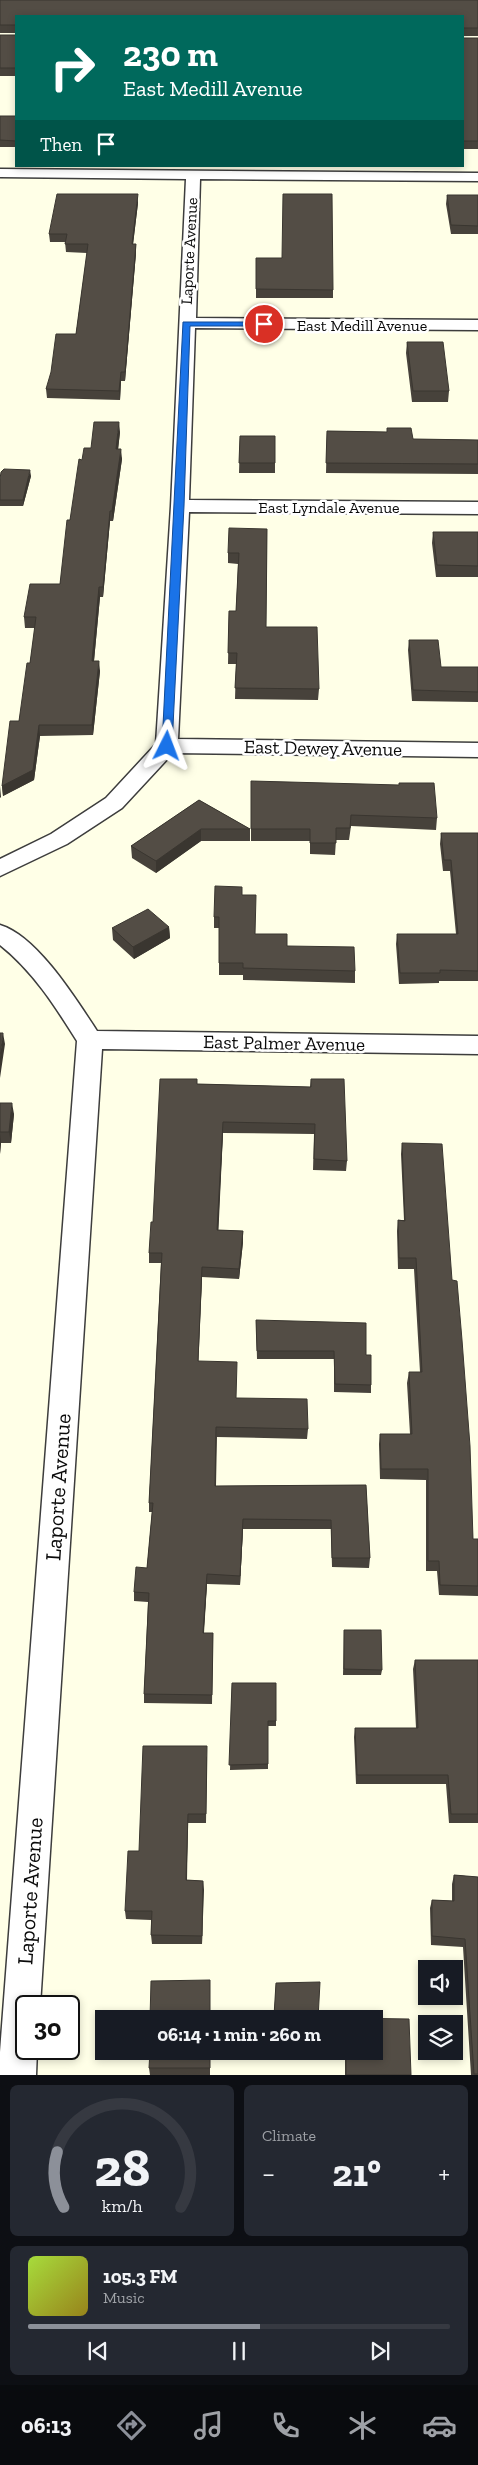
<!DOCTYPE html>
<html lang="en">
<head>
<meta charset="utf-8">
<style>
	:root { --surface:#171b24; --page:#242831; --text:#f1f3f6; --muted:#9ea1a6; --line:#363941; --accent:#8c9099 }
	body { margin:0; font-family:"Zilla Slab",serif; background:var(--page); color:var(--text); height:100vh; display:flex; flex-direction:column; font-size:19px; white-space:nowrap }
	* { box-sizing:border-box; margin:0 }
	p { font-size:16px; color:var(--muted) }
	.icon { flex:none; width:28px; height:28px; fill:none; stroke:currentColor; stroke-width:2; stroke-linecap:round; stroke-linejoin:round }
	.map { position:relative; height:2075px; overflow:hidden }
	.sheet { display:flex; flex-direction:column; gap:10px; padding:10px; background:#0d0f14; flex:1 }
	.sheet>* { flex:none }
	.hud { position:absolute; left:15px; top:15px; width:449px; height:152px; border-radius:0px; box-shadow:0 2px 8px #0003; background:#00695c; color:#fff; overflow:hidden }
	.fabs { position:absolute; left:418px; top:1960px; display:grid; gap:10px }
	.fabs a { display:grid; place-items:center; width:45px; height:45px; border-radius:0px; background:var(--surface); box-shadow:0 2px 8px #0003; font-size:25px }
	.speed { position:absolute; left:15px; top:1995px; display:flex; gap:10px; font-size:25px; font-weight:700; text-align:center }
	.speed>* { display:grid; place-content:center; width:65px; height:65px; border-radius:50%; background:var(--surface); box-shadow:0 2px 8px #0003; line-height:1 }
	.speed .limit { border:2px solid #111; border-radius:8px; background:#fff; color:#111 }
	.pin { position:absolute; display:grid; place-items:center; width:42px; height:42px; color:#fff; margin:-21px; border:2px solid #fff; border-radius:50%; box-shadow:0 1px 5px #0007 }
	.me { position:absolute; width:55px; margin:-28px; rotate:3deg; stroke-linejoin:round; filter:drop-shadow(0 0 4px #0008) }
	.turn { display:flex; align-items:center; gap:18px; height:105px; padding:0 25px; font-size:22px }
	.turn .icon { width:65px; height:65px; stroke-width:2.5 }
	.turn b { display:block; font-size:35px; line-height:42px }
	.then { display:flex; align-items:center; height:48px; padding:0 25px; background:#0003; gap:10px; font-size:19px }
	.big { font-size:38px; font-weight:800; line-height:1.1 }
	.sheet .tile { flex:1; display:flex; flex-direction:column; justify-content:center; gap:8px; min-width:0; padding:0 18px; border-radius:8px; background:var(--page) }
	.sheet .dial { align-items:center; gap:0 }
	.dial svg { height:130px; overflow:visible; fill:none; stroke:var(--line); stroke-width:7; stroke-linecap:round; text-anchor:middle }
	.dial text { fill:var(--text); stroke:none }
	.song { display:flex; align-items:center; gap:15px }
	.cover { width:60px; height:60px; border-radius:8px; background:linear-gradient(135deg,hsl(80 70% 55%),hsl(50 70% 35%)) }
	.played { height:5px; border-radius:2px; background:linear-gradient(90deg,var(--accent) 55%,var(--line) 55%) }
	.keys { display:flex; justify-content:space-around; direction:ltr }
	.heat { display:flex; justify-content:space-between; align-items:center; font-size:28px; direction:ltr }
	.sheet .tiles { flex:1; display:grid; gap:10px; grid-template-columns:1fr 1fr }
	.tile:last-child { grid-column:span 2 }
	.trip { position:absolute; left:95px; top:2010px; width:288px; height:50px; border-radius:0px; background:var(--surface); box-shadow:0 2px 8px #0003; font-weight:800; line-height:50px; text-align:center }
	.menu { display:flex; height:80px; justify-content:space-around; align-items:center; background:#090b0e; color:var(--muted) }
	.menu .icon { width:35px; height:35px }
	.menu .active { color:var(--accent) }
	.menu b { font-size:22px; color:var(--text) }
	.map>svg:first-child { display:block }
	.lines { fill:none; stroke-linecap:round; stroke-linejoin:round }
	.street-casing { stroke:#3d3d3d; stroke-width:3 }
	.street { fill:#fff; fill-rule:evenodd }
	.wall { fill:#47423b }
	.shaded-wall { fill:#3a3630 }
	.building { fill:#534d45; stroke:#3a3630 }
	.route { fill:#1a73e8; stroke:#114b97 }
	.labels { text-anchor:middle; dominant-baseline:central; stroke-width:5; stroke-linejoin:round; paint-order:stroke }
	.far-street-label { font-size:16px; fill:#0a0a0a; stroke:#fff }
	.street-label { font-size:19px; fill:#0a0a0a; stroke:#fff }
	.near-street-label { font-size:22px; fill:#0a0a0a; stroke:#fff }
</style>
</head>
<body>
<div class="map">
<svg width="478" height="2075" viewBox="0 0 478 2075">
	<rect width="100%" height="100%" fill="#ffffe7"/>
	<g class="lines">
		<!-- street casing -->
		<g class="street-casing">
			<path id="street" d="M0,169L478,173V181L200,179L196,318L478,320V330L195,328L189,500L478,502V514L189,512L178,739L478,743V757L173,753L122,808L67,844L0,876V859L51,834L106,798L156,744L171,506L186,179L0,177Z
				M0,925C37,936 76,999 97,1031L478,1036V1054L102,1049L40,2006H26V2049H37L36,2075H0V2052L77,1041C55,1006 33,971 0,945Z"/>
		</g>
		<!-- street -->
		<use href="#street" class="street"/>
	</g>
	<!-- wall -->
	<path class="wall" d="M0,0H478V36H462V16H16V33H0Z
		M0,35H16V76H0Z
		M462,38H478V149H462Z
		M0,116H16V147H0Z
		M447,195H478V234H451L446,204Z
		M138,203L133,244H136V253L125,381H121L120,400L47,398L46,389L76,334L87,253L66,252L65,242H50L49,234Z
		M256,258L333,290V298H256Z
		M407,342L449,391L448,402H412L406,353Z
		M387,428L413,439L478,440V474L326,473L327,431L387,432Z
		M120,432L118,449L122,459L113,521H110L103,597H100L94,661L100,671L93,735L40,736L34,780L3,796L2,786L19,721L30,663L35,628H25L24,617L60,584L70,520L91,448Z
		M240,436H275V473H239Z
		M31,476L23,506H0V479Z
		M267,529L266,627L319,689L318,700L235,699L236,664H228L229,611H236L238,564L228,563V553Z
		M433,532H478V577H436L432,543Z
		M409,640L441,667H478V702L412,701L408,650Z
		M251,781L437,818L436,830L351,826L349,840H336L335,855L310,854V841H251Z
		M199,800L250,829V841H201L156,873L132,858L131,846Z
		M441,833H478V981H439V983L399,984L396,944L397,934H456L450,871H443L440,844Z
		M242,887V895L255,934L355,971V983L243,980V975H219V928H214V917Z
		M169,927L170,938L134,959L113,940L112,928Z
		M311,1079L347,1161L346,1171L313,1170L314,1134L223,1133L218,1230L243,1231V1242L239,1279L202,1277L198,1361L236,1398L308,1429L307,1439L217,1437L216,1486L366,1485L370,1558L369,1568L332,1567L331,1529H243L240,1585L207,1584L204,1633H213L212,1704L144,1703V1694L148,1602L134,1601V1592L147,1568L152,1512H149V1503L161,1263H149V1253L153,1222L197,1084L310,1087Z
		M0,1103L14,1114L11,1143H1L0,1154Z
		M402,1143L452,1280L473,1539H478V1596L439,1595L437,1571H426V1480L380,1479L379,1444L380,1434H410L407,1383L409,1372H420L414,1269H398L397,1231L398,1220H404L401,1154Z
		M256,1320L366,1355L371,1385V1393L334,1392V1359H257Z
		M344,1630L382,1670L381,1675H343Z
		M415,1660H478V1823H449L446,1784H356L354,1737L355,1728H416L413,1669Z
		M232,1683H276V1726H268V1769L230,1770Z
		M207,1756L206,1823H188L187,1880L203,1881L202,1944H152L151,1935V1920L126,1919L125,1911L139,1851Z
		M454,1875L478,1877V2075H471L463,1947L431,1945L430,1908L432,1900L452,1901V1884Z
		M276,1983L318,2019H274Z
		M210,2051V2075H150L149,2068Z
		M345,2051H374L411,2075H345Z"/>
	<!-- shaded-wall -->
	<path class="shaded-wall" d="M138,194V203L132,253V244Z
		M136,244V253L125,381V372Z
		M121,372V381L120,400L119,391Z
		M119,422L120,432L117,459L116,449Z
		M121,449L122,459L113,521L112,511Z
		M30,470L31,476L23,506V500Z
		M110,511V521L103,597V587Z
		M99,587L100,597L93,671L92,661Z
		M99,661L100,671L93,735L92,725Z
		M39,725L40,736L34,780L3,796L2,786Z
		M0,786L1,797L0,798Z
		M201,829V841L156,873V861Z
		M169,927L170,938L134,959L133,947Z
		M3,1033L5,1044L0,1078V1057Z
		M12,1103L14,1114L11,1143L9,1132Z
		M223,1122V1133L218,1240L217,1230Z
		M0,1133L1,1143L0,1154Z
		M243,1231V1242L239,1279V1269Z
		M202,1267V1277L198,1371V1361Z
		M243,1519V1529L240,1585V1576Z
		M207,1574V1584L203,1642V1633Z
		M188,1814V1823L186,1889V1880Z
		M203,1881L204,1890L202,1944V1936Z"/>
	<!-- building -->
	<path class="building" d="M0,0H478V28H462V16H16V25H0Z
		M0,35H16V68H0Z
		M462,38H478V141H462Z
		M0,116H16V141L0,140Z
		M57,194H138L132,244H136L125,372H121L119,391L46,389L51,372L56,334H76L88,244H65L67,234H49Z
		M283,194H332L333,290L256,289V258H282Z
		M447,195H478V226L451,225Z
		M407,342H443L449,391H413Z
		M94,422H119L116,449H121L112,511H110L103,587H99L92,661H99L92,725H39L33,770L2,786L10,721H19L27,663H30L36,617H24L30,584H60L67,520H70L79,459L82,460L84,448H91Z
		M387,428H411L413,439L478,440V464L326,463L327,431L387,432Z
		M240,436H275V463H239Z
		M4,469L30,470L23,500H0V479L1,472Z
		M229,528L267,529L266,627H317L319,689L235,688L237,653H228L229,611H236L239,553H228Z
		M433,532H478V566L437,565Z
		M409,640H438L441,667H478V692L413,690Z
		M251,781L399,785V783H434L437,818L351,815L350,828H336V843H310V829H251Z
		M199,800L250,829H201L156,861L131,846Z
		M441,833H478V971L440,970V973H400L397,934H458L451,860H444Z
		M215,886L242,887V895H256L255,934H287V946L354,947L355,971L243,968V963H219V917H214Z
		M148,909L169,927L133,947L112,928Z
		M0,1033H3L0,1057Z
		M160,1079H197V1084L311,1087V1079H344L347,1161L314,1159L315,1124L223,1122L217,1230L243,1231L239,1269L202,1267L198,1361L237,1362L236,1398L307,1399L308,1429L216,1427L215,1486L366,1485L370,1558H332L331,1520L243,1519L240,1576L207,1574L203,1633H213L212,1695L144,1694L149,1593L134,1592L136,1567L147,1568L153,1503H149L162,1253H149L151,1222H153Z
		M0,1103H12L9,1132H0Z
		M402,1143L442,1144L452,1280L457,1281L462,1340L470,1446L473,1539H478V1586L440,1585L439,1561H428V1469H381L380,1434H412L409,1372H422L416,1258H399L398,1220L405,1221Z
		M256,1320L366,1323V1355H371V1385L335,1384L334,1351H257Z
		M344,1630H381L382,1670L344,1669Z
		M415,1660H478V1814H451L448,1775H357L355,1728H418Z
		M232,1683H276V1721H268V1764L229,1765Z
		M143,1746H207L206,1814H188L186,1880L203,1881L202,1936L151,1935L152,1911H125L128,1851H139Z
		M454,1875L478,1877V2074H474L465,1939L432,1936V1900L454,1901Z
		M210,1980V2019H150L151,1981Z
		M320,1982L318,2019L274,2016L276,1983Z
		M346,2018L409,2019L411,2075H346V2051H374V2019H346Z
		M150,2051H210V2068H149Z"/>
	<!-- route -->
	<path class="route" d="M183,322H264L268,324L264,326H190L184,506L172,746L167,749L162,746Z"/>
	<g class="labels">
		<!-- far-street labels -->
		<g class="far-street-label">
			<text transform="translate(189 251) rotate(-87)">Laporte Avenue</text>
			<text x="362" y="325">East Medill Avenue</text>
			<text x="329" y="507">East Lyndale Avenue</text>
		</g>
		<!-- street labels -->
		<g class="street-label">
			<text transform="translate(323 748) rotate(1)">East Dewey Avenue</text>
			<text transform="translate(284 1043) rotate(1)">East Palmer Avenue</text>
		</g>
		<!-- near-street labels -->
		<g class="near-street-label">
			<text transform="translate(58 1487) rotate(-86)">Laporte Avenue</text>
			<text transform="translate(30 1891) rotate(-86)">Laporte Avenue</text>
		</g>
	</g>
</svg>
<div class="fabs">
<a><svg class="icon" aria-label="sound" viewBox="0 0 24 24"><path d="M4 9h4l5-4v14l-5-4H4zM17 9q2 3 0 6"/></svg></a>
<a><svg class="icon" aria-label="layers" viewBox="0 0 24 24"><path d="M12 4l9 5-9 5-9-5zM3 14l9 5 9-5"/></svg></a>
</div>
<div class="speed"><div class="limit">30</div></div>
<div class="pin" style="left:264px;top:324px;background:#d93025"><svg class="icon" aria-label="arrive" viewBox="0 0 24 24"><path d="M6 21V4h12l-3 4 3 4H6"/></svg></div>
<svg class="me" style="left:167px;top:746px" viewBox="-20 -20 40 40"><path d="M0-17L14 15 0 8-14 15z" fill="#1a73e8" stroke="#fff" stroke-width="4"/></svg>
<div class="trip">06:14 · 1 min · 260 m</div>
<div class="hud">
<div class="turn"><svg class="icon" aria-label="right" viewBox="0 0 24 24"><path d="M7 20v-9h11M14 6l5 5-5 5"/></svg><div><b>230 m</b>East Medill Avenue</div></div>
<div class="then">Then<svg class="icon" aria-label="arrive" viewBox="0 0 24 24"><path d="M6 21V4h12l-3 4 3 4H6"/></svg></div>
</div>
</div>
<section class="sheet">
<div class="tiles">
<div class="tile dial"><svg viewBox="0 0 100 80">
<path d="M14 69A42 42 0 1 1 86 69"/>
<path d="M14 69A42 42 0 0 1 10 35" stroke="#8c9099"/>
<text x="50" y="56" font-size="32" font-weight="700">28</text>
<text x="50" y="72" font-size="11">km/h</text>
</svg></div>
<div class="tile"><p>Climate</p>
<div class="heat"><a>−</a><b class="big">21°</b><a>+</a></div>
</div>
<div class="tile">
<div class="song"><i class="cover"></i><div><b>105.3 FM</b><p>Music</p></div></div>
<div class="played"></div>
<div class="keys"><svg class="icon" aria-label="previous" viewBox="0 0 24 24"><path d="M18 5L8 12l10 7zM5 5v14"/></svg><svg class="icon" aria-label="pause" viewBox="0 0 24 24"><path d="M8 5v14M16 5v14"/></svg><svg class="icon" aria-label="next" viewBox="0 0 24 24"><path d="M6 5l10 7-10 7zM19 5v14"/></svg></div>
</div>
</div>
</section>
<nav class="menu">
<b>06:13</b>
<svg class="icon active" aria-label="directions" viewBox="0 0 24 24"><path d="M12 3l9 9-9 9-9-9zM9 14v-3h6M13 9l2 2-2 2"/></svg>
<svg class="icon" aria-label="music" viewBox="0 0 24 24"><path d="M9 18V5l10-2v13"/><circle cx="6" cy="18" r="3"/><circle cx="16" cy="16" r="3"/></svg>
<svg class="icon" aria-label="phone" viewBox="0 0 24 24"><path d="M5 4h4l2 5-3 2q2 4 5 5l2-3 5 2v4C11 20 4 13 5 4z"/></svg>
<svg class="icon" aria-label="climate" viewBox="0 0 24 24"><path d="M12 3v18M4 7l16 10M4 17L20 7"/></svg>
<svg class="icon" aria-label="car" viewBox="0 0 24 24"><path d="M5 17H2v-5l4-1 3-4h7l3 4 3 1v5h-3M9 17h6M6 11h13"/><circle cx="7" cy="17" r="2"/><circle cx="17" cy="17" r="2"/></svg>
</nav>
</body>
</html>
